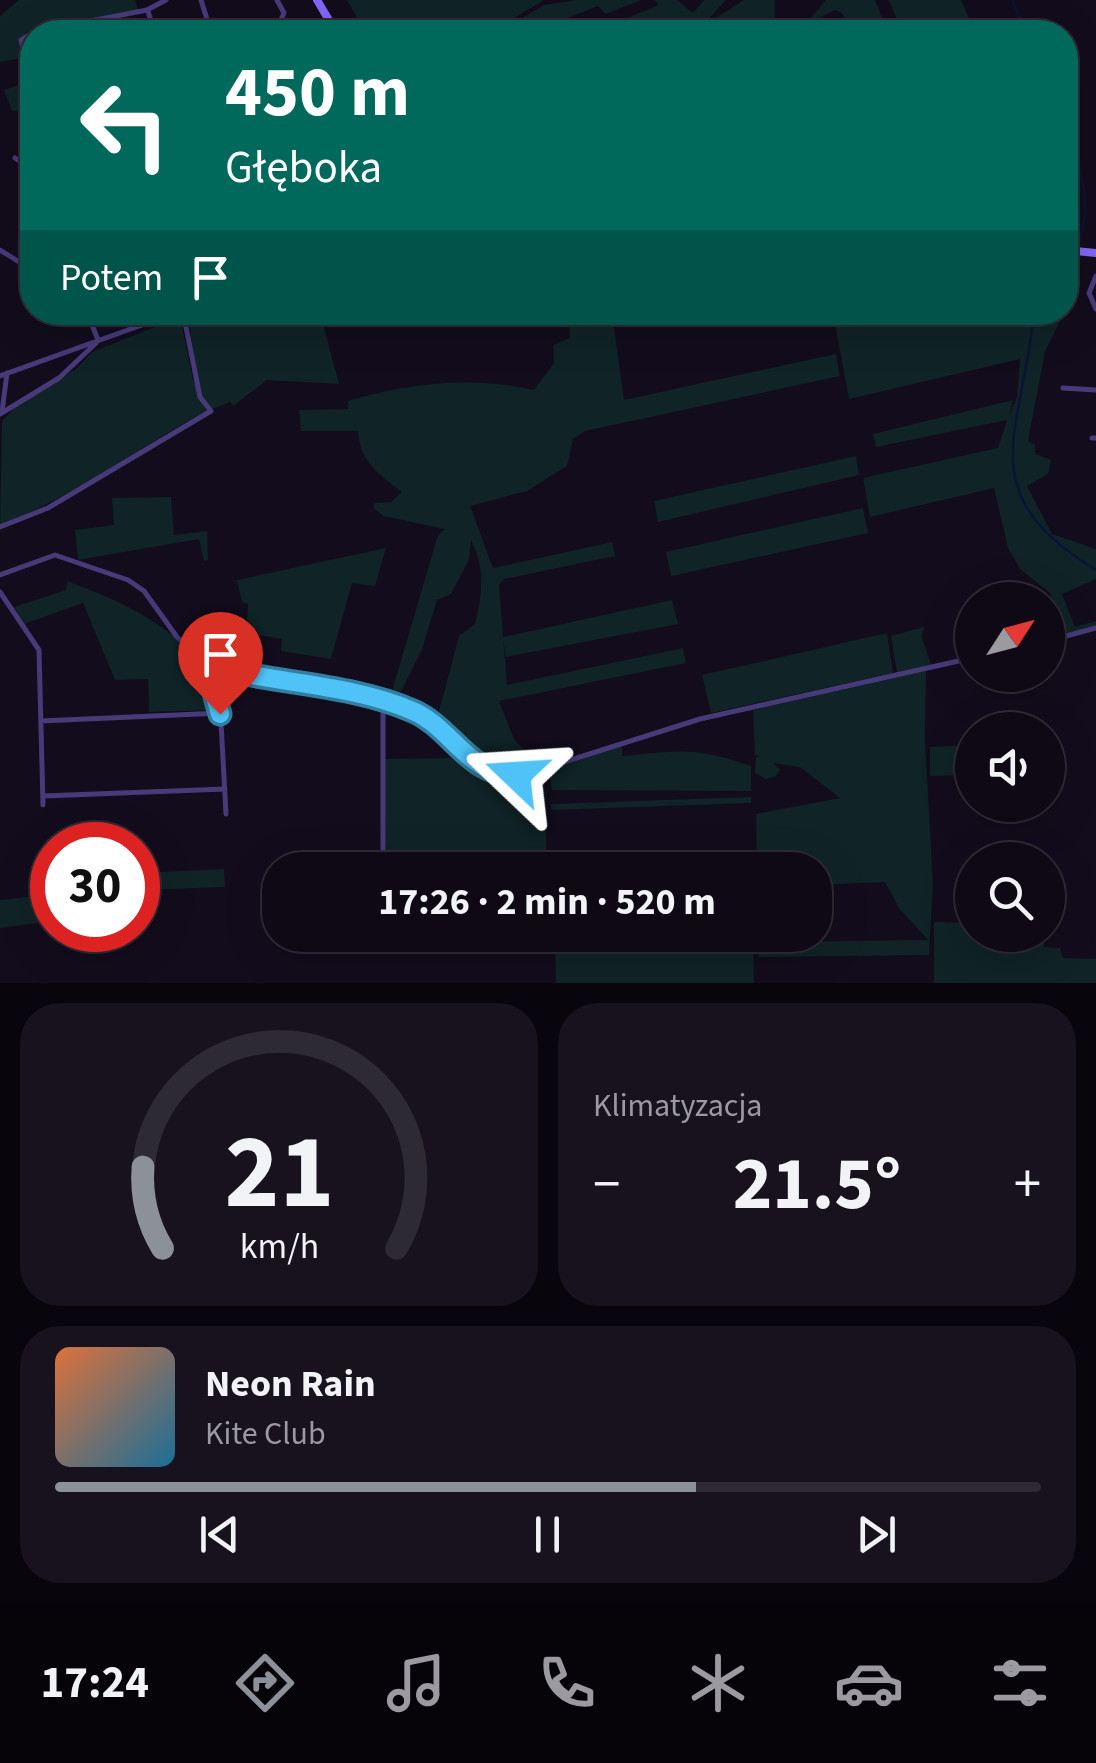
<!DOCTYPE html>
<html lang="pl">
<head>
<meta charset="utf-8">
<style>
	:root { --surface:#0e0915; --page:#17121e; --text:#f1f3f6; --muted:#9b9aa0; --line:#2e2a34; --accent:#8c9099 }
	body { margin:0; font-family:"Source Sans 3",sans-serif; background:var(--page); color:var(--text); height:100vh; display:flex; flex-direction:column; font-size:38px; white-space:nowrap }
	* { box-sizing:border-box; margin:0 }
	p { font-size:32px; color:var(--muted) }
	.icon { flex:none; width:55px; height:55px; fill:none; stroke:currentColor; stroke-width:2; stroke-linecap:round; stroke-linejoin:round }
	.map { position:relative; height:983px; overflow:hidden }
	.sheet { display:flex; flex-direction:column; gap:20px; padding:20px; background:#08050c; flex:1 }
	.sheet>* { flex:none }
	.top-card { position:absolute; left:20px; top:20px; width:1058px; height:305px; border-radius:40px; box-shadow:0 10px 40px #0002,0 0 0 2px var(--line); background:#00695c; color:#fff; overflow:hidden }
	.needle { width:65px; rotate:54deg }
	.controls { position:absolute; left:955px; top:582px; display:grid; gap:20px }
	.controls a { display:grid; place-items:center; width:110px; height:110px; border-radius:50%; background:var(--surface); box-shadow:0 10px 40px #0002,0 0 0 2px var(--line); font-size:50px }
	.speed { position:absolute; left:30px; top:822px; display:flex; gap:20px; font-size:50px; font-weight:700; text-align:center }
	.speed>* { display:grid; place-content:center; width:130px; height:130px; border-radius:50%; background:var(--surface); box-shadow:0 10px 40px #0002,0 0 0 2px var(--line); line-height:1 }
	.speed .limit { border:15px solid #d22; background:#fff; color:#111 }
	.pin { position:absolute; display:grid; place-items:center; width:85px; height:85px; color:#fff; margin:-102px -42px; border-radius:50% 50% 50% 0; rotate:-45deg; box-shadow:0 0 10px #0007 }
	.pin .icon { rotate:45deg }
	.me { position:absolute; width:110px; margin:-55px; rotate:290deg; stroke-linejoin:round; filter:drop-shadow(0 0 8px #0008) }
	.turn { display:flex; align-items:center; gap:35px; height:210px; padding:0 40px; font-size:45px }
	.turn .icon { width:130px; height:130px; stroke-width:2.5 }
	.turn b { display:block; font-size:70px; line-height:85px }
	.then { display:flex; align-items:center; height:95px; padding:0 40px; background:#0003; gap:20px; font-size:38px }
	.big { font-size:75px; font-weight:700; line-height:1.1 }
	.sheet .card { flex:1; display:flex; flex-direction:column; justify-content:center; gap:15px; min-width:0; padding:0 35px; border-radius:40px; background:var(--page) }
	.sheet .dial { align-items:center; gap:0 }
	.dial svg { height:260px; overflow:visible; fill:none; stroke:var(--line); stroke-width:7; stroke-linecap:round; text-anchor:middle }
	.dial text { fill:var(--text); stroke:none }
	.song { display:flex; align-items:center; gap:30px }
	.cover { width:120px; height:120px; border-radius:15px; background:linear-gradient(135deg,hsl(20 70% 55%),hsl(200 70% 35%)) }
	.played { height:10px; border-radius:5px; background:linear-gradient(90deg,var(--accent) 65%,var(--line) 65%) }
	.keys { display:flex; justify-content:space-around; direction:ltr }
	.heat { display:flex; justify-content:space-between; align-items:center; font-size:55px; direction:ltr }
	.sheet .tiles { flex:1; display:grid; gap:20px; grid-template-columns:1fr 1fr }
	.card:last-child { grid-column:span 2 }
	.trip { position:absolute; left:262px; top:852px; width:570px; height:100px; border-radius:40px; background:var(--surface); box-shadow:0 10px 40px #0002,0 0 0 2px var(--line); font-weight:700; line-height:100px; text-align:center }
	.dock { display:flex; height:160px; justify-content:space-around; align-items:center; background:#060408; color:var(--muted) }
	.dock .icon { width:70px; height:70px }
	.dock .on { color:var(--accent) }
	.dock b { font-size:45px; color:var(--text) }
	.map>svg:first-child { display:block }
	.green { fill:#102326 }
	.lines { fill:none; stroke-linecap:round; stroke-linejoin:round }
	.stream { stroke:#0b1337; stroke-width:2.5 }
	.street { stroke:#473a79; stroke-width:5 }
	.secondary { stroke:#8266f7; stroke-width:8 }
	.route-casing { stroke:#337fa1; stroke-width:25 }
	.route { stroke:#4fc3f7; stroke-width:18 }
</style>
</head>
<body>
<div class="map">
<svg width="1096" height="983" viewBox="0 0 1096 983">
	<rect width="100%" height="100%" fill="#120c1c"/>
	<!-- green -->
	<path class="green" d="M19,0H135L138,10L27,32L20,39L22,58L0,62V16Z
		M347,0H544L491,32H365Z
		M575,0H641L606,14L598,6L532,32H499L544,5Z
		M655,0H677L693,13L704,0H726L701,27L744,0H775L774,32H592L659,5Z
		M826,0H875L888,32H851L842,13L835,10L817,19L822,32H799Z
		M889,0H961L975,32H902Z
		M30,81L32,92V163L23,157V110L12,111L4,90Z
		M320,313L339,384L267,380L233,406L230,402L213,409L203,398L208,410C137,448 76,496 0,525L2,421L15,407L77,368L92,352L180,317L193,380L197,379L188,314Z
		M568,313H612L624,400L836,354L840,376L585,431L573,439L567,466L527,491L470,506L493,568L612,542L615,556L504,579L499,585L507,685L683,648L686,663L499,701L514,739L538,764C485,782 466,749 430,716L437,719L459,636L475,624C482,593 486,569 471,540L469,560L451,594L437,600L422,649L401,691H392L438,535L445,529L384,516L374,509V503L391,502L402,492C379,474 360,463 358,431H301L299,410L348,409V401C409,383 472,376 534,390L554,363L553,345L570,338Z
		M833,313H899L903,327L961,313H1064L1045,351L1028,441L1035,445V454L1051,460L1048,474L1027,486L1052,534L1096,549V579L1062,594L1075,627L1096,621V626L1064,635L1050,593L1020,569L1008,548L994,488L870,517L863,478L998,448L1007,420L876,447L873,434L1013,400L1009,417L1017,397L1020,359L849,399Z
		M856,456L859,475L658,522L654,501Z
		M171,497L174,535L207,531L208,560L204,561L199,539L78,560L75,530L114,525L112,498Z
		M863,508L868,533L671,576L666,552Z
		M386,548L375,586L352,583L331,659L281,651L282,639L246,633L248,604L242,602L237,580Z
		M67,581C125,602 212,641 219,710L149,712L148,679L115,680L83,603L24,624L14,607L66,590Z
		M672,600L678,624L506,657L503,637Z
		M924,627L922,637L931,665L897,673L891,636Z
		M887,633L893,673L711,713L702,675Z
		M926,671L925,739L933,885L929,955L759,957L758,942L928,940L899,908L885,882L815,885V870H757L756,814L840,798L800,767L773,763L780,770L776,776L766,779L755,773L756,757H759L755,755L753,710Z
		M622,745V756C679,751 694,746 751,766V791L552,790L548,769Z
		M972,745V775L930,776V747Z
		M452,746C484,775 502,783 544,771L547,870H386L385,759L452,758Z
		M751,797V803L551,810V804Z
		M224,869L225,887L138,890V873Z
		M44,895V922L0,928V900Z
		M934,922L972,923V935H1043L1044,947L1060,948L1063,958L1096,959V983H934Z
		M555,935H753L754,983H556Z"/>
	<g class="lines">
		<!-- stream -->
		<path class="stream" d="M1012,0L1025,32
			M1065,126C1079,160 1095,211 1077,244
			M1065,267L1071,257
			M1034,312C1023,432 968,492 1096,570"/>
		<!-- street -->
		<path class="street" d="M201,0L211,32
			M148,11L154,32
			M34,32L147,10L166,0
			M235,32L280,22L284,13L277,0
			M32,33L21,40L32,85
			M15,158L32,169
			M0,250L32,270
			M1096,276L1089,293L1096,309
			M87,312L98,340
			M0,376L178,312
			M1063,388L1096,390
			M2,412L7,373
			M0,414L59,378L96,343
			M1092,438H1096
			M0,527L48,508L211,411L200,397L183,312
			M0,575L55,555L128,580L144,591L177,637L207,665L412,710L477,764L505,775L545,768L700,719L972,658
			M0,592L39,650L43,805
			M1048,641L1096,628
			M207,665L220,704L226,814
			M383,701V869
			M41,721L221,713
			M43,796L225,789"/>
		<!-- secondary -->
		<path class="secondary" d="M317,0L336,32
			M1065,250L1096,253"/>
	</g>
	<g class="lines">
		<!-- route casing -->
		<g class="route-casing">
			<path id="route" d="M220,714L206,665C273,684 349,683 413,711C452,728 469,776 516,775"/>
		</g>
		<!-- route -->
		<use href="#route" class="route"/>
	</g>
</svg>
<div class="controls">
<a><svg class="needle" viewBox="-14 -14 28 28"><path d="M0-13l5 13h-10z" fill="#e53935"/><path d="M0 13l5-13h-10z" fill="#9b9aa0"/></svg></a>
<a><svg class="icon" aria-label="sound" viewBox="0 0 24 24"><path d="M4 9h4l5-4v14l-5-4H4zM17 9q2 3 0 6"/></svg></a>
<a><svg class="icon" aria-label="search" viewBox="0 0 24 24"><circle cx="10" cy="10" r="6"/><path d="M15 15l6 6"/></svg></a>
</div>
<div class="speed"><div class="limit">30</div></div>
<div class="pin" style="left:220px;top:714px;background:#d93025"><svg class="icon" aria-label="arrive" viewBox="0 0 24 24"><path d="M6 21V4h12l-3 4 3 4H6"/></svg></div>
<svg class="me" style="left:516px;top:775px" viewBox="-20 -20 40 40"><path d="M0-17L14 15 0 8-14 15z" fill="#4fc3f7" stroke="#fff" stroke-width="4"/></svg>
<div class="trip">17:26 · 2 min · 520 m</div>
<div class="top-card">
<div class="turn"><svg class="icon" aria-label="left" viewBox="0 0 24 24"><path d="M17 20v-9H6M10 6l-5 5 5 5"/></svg><div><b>450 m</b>Głęboka</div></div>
<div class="then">Potem<svg class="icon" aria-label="arrive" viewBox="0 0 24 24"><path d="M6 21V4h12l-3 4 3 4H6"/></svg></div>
</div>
</div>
<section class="sheet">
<div class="tiles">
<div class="card dial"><svg viewBox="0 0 100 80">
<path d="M14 69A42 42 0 1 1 86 69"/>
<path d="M14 69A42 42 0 0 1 8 44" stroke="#8c9099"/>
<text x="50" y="56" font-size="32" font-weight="700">21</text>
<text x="50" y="72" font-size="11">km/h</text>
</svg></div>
<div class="card"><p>Klimatyzacja</p>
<div class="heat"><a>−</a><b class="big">21.5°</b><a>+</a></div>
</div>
<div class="card">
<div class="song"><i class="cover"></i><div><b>Neon Rain</b><p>Kite Club</p></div></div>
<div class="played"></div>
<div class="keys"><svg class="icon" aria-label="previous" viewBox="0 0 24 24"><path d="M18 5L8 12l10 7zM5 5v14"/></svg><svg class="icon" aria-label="pause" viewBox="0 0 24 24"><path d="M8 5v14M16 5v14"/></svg><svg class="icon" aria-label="next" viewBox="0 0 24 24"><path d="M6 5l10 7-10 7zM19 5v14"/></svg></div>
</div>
</div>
</section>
<nav class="dock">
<b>17:24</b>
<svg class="icon on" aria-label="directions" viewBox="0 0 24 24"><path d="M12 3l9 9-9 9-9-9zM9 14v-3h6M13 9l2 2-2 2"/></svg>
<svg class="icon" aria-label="music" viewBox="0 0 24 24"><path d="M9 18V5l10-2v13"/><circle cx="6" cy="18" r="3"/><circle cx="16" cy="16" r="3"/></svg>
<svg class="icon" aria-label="phone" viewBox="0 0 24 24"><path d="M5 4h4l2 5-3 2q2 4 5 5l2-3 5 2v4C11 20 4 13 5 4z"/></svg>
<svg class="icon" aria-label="climate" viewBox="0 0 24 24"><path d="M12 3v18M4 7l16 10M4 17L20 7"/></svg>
<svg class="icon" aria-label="car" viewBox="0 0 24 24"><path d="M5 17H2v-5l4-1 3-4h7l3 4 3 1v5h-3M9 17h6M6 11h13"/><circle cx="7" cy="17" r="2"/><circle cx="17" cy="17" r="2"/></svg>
<svg class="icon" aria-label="filters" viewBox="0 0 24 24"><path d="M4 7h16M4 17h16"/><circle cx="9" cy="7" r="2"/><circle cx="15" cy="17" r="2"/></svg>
</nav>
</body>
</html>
